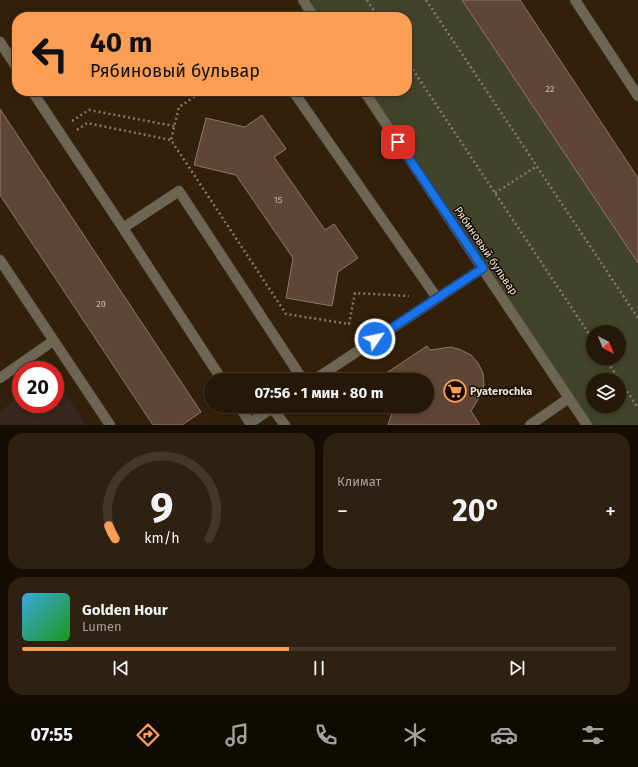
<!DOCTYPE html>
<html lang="ru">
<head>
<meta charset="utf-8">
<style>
	:root { --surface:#261808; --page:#2e2112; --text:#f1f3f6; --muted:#a4a09c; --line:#423729; --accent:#fc9d54 }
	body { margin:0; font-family:"Fira Sans",sans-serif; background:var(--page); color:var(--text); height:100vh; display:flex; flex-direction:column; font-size:15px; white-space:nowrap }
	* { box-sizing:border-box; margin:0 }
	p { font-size:13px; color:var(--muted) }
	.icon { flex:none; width:22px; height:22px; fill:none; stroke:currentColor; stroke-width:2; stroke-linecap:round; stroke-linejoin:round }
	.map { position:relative; height:425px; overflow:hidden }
	.drawer { display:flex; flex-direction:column; gap:8px; padding:8px; background:#150d04; flex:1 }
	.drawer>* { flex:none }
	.hud { position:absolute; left:12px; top:12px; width:400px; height:84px; border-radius:16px; box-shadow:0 2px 6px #0003,0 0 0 1px var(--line); background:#fc9d54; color:#111; overflow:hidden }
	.needle { width:26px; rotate:138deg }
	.tools { position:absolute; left:586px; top:325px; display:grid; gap:8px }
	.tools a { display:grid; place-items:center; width:40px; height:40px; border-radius:50%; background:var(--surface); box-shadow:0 2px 6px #0003,0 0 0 1px var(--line); font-size:20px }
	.speed { position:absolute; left:12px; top:361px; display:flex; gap:8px; font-size:20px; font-weight:700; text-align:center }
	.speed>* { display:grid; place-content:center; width:52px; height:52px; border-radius:50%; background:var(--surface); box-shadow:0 2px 6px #0003,0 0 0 1px var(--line); line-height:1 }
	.speed .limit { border:6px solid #d22; background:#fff; color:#111 }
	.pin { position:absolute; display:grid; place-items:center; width:34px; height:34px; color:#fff; margin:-17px; border-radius:8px; box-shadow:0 2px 6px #0006 }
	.me { position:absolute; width:44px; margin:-22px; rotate:56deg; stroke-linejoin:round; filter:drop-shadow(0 0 3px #0008) }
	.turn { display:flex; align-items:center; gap:14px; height:84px; padding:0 12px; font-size:18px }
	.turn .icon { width:52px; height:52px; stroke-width:2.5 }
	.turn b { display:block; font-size:28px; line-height:34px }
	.big { font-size:30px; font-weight:700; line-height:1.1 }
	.drawer .card { flex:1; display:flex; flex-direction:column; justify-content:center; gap:6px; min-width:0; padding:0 14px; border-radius:16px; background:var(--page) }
	.drawer .dial { align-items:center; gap:0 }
	.dial svg { height:104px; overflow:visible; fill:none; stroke:var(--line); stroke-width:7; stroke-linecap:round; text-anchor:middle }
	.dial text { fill:var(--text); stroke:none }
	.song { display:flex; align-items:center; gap:12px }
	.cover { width:48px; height:48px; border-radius:6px; background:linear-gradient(135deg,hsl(200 70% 55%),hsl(120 70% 35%)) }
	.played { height:4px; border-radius:2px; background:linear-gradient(90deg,var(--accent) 45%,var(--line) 45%) }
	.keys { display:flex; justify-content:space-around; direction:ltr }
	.heat { display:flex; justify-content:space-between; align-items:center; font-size:22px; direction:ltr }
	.drawer .tiles { flex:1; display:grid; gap:8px; grid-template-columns:1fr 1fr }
	.card:last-child { grid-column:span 2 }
	.trip { position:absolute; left:204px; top:373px; width:230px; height:40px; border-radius:20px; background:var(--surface); box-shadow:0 2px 6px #0003,0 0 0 1px var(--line); font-weight:700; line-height:40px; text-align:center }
	.tab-bar { display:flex; height:64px; justify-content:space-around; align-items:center; background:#0f0a03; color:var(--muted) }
	.tab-bar .icon { width:28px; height:28px }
	.tab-bar .selected { color:var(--accent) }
	.tab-bar b { font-size:18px; color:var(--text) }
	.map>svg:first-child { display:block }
	.education { fill:#38271f }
	.green { fill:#41442a; fill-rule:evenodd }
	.building { fill:#5f4536; stroke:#927666 }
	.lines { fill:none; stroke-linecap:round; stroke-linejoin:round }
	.lane-casing { stroke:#4c3b27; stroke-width:11 }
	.street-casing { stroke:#4c3b27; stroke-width:11 }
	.path { stroke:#887868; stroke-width:2.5; stroke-dasharray:2 3; stroke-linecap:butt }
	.lane { stroke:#6d6655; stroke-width:10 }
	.street { stroke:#6d6655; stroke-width:10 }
	.route-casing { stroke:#114b97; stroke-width:10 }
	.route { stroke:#1a73e8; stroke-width:7 }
	.labels { text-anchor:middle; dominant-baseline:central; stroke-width:3; stroke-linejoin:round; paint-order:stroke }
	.number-label { font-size:9px; fill:#cabaad }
	.street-label { font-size:11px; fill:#ede1d5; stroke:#140c04 }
	.poi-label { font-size:11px; font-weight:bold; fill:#ede1d5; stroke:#140c04; text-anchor:start }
</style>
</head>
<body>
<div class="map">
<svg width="638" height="425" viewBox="0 0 638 425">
	<rect width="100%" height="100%" fill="#32200b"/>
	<!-- education -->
	<path class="education" d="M55,378L86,425H0V411L21,396V404H55Z"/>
	<!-- green -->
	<path class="green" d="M303,0H462L638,263V425H587L364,91H407V17H314ZM593,332H619V358H593ZM593,380H619V406H593Z"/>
	<!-- building -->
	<path class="building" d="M462,0H520L638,178V263Z
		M0,109L201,412L182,425H153L0,195Z
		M262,115L286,149L274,157L325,230L334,224L358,258L338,272L332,306L286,298L293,258L236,175L194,165L206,118L245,127Z
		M427,346L430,350L451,347L461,350L471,355L478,363L483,373L484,385L480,396L471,411L480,425H388L392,413L387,406H427V380H376Z"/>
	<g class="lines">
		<!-- lane casing -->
		<g class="lane-casing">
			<path id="lane" d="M575,0L638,96
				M0,42L17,68
				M32,91L123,228
				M293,91L437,298
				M0,260L110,425
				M0,378L53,341
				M222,380L123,228L179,191L303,380
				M314,380L483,268
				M239,406L250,423L275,406
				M272,408L285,425
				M530,425L569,398"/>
		</g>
		<!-- street casing -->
		<g class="street-casing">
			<path id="street" d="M303,0L314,17
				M364,91L587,425"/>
		</g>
		<!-- path -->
		<path class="path" d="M367,0L378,17
			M426,0L638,318
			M407,61L593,340
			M203,91L179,107L171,140L286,314L349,324L355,293L409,296
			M72,121L89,110L174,126
			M77,130L87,123L171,140
			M495,193L537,166
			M605,358L638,408"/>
		<!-- lane -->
		<use href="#lane" class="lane"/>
		<!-- street -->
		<use href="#street" class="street"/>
	</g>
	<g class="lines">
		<!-- route casing -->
		<g class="route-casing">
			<path id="route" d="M375,339L483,268L398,142"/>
		</g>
		<!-- route -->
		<use href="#route" class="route"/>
	</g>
	<!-- icons -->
	<defs>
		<g id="supermarket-ring" transform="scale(1.15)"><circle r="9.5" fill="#140c04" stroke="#fc9d54" stroke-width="1.5"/><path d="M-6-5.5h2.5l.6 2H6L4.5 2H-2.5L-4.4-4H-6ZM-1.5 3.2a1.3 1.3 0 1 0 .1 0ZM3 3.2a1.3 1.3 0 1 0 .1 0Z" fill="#fc9d54"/></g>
	</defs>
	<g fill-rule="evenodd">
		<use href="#supermarket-ring" x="455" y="391"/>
	</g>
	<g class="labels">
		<!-- number labels -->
		<g class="number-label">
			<text x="550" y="89">22</text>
			<text x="278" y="200">15</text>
			<text x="101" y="304">20</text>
		</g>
		<!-- street labels -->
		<g class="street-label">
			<text transform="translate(486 251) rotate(56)">Рябиновый бульвар</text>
		</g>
		<!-- poi labels -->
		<g class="poi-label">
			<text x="470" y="391">Pyaterochka</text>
		</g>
	</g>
</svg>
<div class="tools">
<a><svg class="needle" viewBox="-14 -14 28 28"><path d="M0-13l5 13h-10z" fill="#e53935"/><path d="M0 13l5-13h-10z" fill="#a4a09c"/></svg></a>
<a><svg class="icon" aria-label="layers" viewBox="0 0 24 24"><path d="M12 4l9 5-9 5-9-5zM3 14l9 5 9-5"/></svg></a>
</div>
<div class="speed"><div class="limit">20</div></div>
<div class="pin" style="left:398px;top:142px;background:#d93025"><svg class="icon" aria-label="arrive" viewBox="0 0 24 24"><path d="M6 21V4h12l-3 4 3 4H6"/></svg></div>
<svg class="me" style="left:375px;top:339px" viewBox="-20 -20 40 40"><circle r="17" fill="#1a73e8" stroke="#fff" stroke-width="3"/><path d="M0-11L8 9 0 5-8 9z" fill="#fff"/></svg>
<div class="trip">07:56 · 1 мин · 80 m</div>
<div class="hud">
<div class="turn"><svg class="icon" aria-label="left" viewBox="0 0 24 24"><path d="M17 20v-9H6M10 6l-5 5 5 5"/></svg><div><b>40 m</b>Рябиновый бульвар</div></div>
</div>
</div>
<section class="drawer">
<div class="tiles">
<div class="card dial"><svg viewBox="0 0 100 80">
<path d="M14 69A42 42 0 1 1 86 69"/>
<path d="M14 69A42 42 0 0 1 9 59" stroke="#fc9d54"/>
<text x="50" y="56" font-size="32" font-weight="700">9</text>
<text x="50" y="72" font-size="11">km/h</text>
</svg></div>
<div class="card"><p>Климат</p>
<div class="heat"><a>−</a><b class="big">20°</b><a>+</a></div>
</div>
<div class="card">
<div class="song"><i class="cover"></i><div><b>Golden Hour</b><p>Lumen</p></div></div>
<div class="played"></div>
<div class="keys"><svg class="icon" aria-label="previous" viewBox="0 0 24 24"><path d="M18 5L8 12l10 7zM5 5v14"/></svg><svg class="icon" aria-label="pause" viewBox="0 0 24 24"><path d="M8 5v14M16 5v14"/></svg><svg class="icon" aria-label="next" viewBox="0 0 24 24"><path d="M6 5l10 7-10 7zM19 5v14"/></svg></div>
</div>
</div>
</section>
<nav class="tab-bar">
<b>07:55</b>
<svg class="icon selected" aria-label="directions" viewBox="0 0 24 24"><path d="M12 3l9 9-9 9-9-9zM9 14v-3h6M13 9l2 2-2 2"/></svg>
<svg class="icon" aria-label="music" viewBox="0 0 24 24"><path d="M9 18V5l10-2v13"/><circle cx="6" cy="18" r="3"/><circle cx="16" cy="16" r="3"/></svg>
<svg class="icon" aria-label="phone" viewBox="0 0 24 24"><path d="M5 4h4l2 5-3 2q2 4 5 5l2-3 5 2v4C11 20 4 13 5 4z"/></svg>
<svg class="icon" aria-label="climate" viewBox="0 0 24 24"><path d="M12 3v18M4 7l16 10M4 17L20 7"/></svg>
<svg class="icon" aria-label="car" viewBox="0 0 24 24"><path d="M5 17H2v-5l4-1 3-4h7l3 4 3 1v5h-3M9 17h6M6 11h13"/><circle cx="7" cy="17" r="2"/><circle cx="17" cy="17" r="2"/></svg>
<svg class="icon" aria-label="filters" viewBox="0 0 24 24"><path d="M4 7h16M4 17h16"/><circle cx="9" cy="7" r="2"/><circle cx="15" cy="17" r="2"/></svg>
</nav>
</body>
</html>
